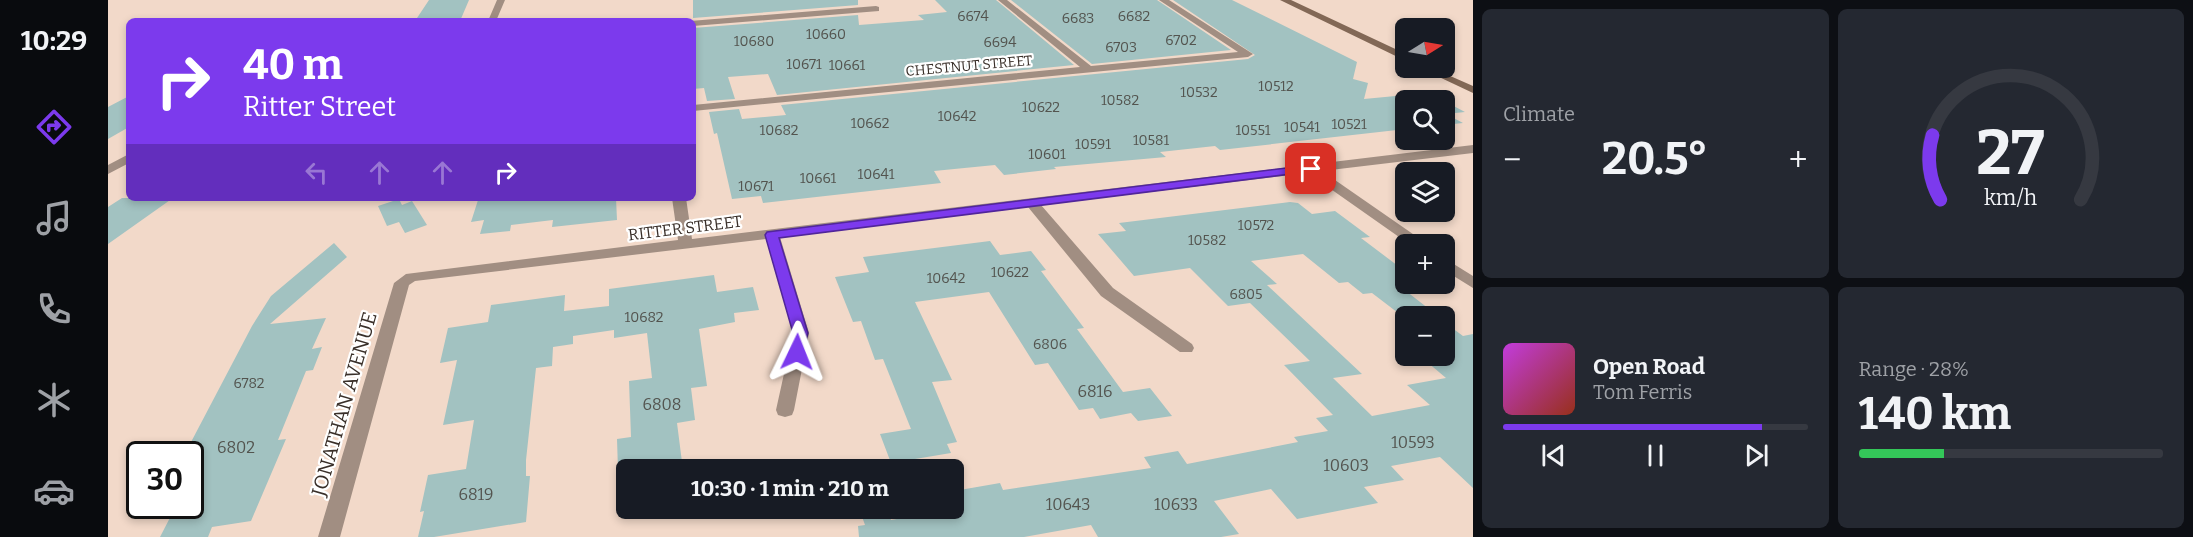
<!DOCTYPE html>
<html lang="en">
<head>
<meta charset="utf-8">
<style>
	:root { --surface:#171b24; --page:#242831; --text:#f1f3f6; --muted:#9ea1a6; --line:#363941; --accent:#7c3aed }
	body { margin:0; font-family:Bitter,serif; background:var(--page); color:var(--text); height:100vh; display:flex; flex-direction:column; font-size:22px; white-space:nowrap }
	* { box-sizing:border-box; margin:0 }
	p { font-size:20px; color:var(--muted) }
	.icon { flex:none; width:33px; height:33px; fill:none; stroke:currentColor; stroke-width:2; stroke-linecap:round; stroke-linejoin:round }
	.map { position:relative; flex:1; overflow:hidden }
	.drawer { display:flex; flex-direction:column; gap:9px; padding:9px; background:#0d0f14; width:720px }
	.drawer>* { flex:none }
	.hud { position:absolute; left:18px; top:18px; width:570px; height:183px; border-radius:9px; box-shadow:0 3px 9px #0003; background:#7c3aed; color:#fff; overflow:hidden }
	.needle { width:39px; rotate:79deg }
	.tools { position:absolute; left:1287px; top:18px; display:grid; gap:12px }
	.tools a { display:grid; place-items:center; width:60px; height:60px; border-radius:9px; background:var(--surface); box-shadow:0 3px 9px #0003; font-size:30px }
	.speed { position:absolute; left:18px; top:441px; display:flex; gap:12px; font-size:30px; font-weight:700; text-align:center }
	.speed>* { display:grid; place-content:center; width:78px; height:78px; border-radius:50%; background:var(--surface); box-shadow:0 3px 9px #0003; line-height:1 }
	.speed .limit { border:3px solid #111; border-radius:9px; background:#fff; color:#111 }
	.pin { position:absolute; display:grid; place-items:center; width:51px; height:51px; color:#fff; margin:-26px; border-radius:12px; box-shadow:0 3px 9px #0006 }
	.me { position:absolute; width:66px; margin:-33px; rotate:2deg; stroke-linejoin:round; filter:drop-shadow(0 0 4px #0008) }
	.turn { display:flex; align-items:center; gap:21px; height:126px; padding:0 18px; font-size:27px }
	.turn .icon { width:78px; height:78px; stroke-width:2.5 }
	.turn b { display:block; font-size:42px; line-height:51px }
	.lanes { display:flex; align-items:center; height:57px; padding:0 18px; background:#0003; justify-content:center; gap:30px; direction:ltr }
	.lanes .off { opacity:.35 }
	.big { font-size:45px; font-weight:700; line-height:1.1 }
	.drawer .card { flex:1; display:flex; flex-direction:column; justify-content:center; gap:9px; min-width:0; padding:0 21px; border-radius:9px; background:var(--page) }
	.drawer .dial { align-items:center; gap:0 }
	.dial svg { height:156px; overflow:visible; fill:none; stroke:var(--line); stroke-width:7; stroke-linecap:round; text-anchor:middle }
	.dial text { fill:var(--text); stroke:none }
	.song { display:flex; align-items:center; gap:18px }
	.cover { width:72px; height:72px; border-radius:9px; background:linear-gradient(135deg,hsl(290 70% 55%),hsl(10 70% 35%)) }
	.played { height:6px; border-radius:3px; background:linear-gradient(90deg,var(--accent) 85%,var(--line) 85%) }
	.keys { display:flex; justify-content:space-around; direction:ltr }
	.heat { display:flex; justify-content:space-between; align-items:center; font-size:33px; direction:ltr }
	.charge { height:9px; border-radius:4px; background:linear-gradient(90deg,#34c759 28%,var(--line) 0) }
	.drawer .tiles { flex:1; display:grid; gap:9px; grid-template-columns:repeat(2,1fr) }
	.trip { position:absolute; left:508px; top:459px; width:348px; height:60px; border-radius:9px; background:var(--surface); box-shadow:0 3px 9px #0003; font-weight:700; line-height:60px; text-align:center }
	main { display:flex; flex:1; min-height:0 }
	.dock { display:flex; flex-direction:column; width:108px; justify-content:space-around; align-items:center; background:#090b0e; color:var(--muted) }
	.dock .icon { width:42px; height:42px }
	.dock .current { color:var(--accent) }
	.dock b { font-size:27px; color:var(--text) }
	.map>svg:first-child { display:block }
	.building { fill:#a2c2c1 }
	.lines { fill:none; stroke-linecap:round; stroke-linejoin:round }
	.minor { fill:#a18e82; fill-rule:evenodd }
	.secondary { fill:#826856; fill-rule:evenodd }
	.route { fill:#7c3aed; stroke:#51269a; stroke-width:1.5 }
	.labels { text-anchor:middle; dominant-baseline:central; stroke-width:4.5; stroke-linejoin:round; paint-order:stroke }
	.number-label { font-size:14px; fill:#53544f }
	.far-street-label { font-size:14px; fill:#392f29; stroke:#fff }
	.street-label { font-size:16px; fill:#392f29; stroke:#fff }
	.near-number-label { font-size:16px; fill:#53544f }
	.near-street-label { font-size:20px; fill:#392f29; stroke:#fff }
</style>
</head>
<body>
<main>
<nav class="dock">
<b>10:29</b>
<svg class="icon current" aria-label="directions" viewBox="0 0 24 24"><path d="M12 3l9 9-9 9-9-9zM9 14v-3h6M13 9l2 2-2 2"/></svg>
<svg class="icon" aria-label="music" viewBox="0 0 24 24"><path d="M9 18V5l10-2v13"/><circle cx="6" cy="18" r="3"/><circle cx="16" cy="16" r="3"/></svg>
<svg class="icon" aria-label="phone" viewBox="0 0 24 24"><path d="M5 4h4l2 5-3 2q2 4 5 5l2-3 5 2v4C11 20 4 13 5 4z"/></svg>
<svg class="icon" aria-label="climate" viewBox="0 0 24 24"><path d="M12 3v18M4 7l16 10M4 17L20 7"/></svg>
<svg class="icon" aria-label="car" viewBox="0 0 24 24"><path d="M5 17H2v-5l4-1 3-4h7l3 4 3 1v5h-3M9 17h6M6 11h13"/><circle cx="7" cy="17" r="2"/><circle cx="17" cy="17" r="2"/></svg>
</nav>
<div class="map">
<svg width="1365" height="537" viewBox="0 0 1365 537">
	<rect width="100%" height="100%" fill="#f2d9c9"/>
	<!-- building -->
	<path class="building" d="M321,0H361L352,21H307Z
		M585,0H750V5L585,18Z
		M827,0H888L966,65L669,95L660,74L620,77L627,99L599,101L596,88L585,89V28L750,15L751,25L816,20L810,15L839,12Z
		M903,0H1049L1123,50L984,64Z
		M1065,0H1124L1249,62L1245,79L1260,83L1256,99L1319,93L1335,100H1298V129L1112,150L1107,146L1052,152L1058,157L946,167L948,169L896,175L887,165L826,171L833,183L655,203L653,196L624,199L609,133L606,134L601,112L631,109L634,119L678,115L673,105L1140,59L1147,55Z
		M21,96V127L0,139V107Z
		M1336,101L1357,112L1338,114L1355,123L1336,125Z
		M14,198H65L0,244V207Z
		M388,198H508L509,220L444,227L445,220L403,225L402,231L372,234L376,220L363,222L370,200Z
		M291,199L294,205L304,201L319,225L297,233L291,222L279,226L270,206Z
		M1182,202L1190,203L1204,214L1227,211L1262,237L1253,238L1298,272V291L1330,316H1298V319L1264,293L1255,294L1240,282L1231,283L1195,254L1143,261L1169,284L1159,285L1254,374L1225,378L1264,416L1322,405L1299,385L1338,378L1312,356H1336V322L1355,336L1365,334V488L1332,457L1283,466L1296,480L1256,487L1270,503L1189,519L1163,489L1106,501L1131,534L1113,537H990L983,525L916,537H751L750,526L757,525L752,511L779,508L783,520L829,512L828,508H846V491L892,483L895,490L1043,468L1036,457L1070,451L1079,464L1190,442L1186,437L1220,431L1208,418L1225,415L1176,365L1202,361L1142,303L1120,306L1082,268L1026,276L990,234L1018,231L1011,223Z
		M882,241L892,255L923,251L938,270L933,271L976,328L969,329L1015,392L1042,388L1064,416L1030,421L1023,413L992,419L985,408L971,410L940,363L927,365L881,292L807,302L844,380L824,382L849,442L839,444L843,453L783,463L772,434L803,429L775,359L767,360L753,321L745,322L727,277L761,272L755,257Z
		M226,243L239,257L162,324L218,318L204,349L214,347L205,370L198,371L170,440L178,439L143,521L104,527L100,537H52L67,508L82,506V444L144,326L163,296Z
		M606,275L609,292L645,287L651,310L626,313L627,322L591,329L599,386L583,388L587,420L569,423L575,470H510L509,439L523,437L521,381L544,378L539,333L506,338V330L465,336V344L445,347L444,366L428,368L418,460V476H422L418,522L326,537H310L316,511L312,512L320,475L358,469L366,420L335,425L349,360L332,363L340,328L380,322L383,305L457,295L456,311L501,306V289Z"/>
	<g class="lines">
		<!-- minor -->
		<path class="minor" d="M389,0H397L388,21H380Z
			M890,0H899L983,66L1130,52L1051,0H1061L1145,54L1140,57L585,111V105L972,67Z
			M768,6L771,7V11L585,26V21H582Z
			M1365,145V153L1214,171L1315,241L1317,244H1301L1200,173L933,205L1005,288L1084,344L1086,348L1084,352H1072L993,296L920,207L672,237L701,333L686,410L684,415L677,417L670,415L668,410L685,333L658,239L307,281L301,285L232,537H210L286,283L298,274L570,240L564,198H578L584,239Z
			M21,154V163L0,174V165Z
			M1336,258L1365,276V288L1336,270Z"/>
		<!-- secondary -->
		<path class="secondary" d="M1172,0H1183L1298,54V61Z
			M1312,68H1324L1365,86V93Z"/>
	</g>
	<!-- route -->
	<path class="route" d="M1203,165L1209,169L1207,171L671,238L700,333L694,356L689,358L681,352L685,333L657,235L659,232Z"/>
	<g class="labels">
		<!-- number labels -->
		<g class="number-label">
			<text x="865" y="16">6674</text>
			<text x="1026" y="16">6682</text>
			<text x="970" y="18">6683</text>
			<text x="718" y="34">10660</text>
			<text x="1073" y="40">6702</text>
			<text x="646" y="41">10680</text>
			<text x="892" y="42">6694</text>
			<text x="1013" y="47">6703</text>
			<text x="696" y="64">10671</text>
			<text x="739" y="65">10661</text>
			<text x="1168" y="86">10512</text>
			<text x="1091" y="92">10532</text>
			<text x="1012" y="100">10582</text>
			<text x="933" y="107">10622</text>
			<text x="849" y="116">10642</text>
			<text x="762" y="123">10662</text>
			<text x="1241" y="124">10521</text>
			<text x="1194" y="127">10541</text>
			<text x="671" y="130">10682</text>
			<text x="1145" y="130">10551</text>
			<text x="1043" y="140">10581</text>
			<text x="985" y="144">10591</text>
			<text x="939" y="154">10601</text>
			<text x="768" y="174">10641</text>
			<text x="710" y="178">10661</text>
			<text x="648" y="186">10671</text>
			<text x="1148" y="225">10572</text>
			<text x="1099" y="240">10582</text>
			<text x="902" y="272">10622</text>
			<text x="838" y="278">10642</text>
			<text x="1138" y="294">6805</text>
			<text x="536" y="317">10682</text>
			<text x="942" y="344">6806</text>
			<text x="141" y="383">6782</text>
		</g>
		<!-- far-street labels -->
		<g class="far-street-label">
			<text transform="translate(861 66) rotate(-5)">CHESTNUT STREET</text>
		</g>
		<!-- street labels -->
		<g class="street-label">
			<text transform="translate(577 228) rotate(-7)">RITTER STREET</text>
		</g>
		<!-- near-number labels -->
		<g class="near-number-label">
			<text x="987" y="391">6816</text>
			<text x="554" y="404">6808</text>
			<text x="1305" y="442">10593</text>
			<text x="128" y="447">6802</text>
			<text x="1238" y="465">10603</text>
			<text x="368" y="494">6819</text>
			<text x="960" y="504">10643</text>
			<text x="1068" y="504">10633</text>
		</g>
		<!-- near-street labels -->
		<g class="near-street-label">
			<text transform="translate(236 404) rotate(-74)">JONATHAN AVENUE</text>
		</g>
	</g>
</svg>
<div class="tools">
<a><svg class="needle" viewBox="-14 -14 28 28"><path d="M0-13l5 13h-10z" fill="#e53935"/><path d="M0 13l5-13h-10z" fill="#9ea1a6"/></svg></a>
<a><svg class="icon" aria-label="search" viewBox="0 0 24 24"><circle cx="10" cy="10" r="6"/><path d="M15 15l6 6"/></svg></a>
<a><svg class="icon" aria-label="layers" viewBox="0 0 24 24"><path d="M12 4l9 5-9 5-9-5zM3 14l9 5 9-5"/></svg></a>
<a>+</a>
<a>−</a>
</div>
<div class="speed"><div class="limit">30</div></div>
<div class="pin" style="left:1203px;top:169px;background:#d93025"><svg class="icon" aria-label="arrive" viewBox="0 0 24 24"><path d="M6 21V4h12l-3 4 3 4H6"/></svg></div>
<svg class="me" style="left:689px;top:352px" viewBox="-20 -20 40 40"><path d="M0-17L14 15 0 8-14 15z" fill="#7c3aed" stroke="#fff" stroke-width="4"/></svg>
<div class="trip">10:30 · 1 min · 210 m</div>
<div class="hud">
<div class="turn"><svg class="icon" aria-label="right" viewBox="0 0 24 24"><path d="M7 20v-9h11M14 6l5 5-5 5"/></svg><div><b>40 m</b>Ritter Street</div></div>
<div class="lanes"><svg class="icon off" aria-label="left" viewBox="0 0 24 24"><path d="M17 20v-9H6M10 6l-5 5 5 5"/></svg><svg class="icon off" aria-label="ahead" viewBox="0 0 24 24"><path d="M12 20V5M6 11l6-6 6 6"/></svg><svg class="icon off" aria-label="ahead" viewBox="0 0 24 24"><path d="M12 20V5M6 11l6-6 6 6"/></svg><svg class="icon" aria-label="right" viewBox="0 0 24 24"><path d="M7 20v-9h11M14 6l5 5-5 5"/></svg></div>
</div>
</div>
<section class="drawer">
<div class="tiles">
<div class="card"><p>Climate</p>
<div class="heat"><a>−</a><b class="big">20.5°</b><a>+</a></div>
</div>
<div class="card dial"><svg viewBox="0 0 100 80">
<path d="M14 69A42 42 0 1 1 86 69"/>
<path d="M14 69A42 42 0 0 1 10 36" stroke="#7c3aed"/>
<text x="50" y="56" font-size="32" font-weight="700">27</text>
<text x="50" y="72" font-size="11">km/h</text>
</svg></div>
<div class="card">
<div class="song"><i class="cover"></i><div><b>Open Road</b><p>Tom Ferris</p></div></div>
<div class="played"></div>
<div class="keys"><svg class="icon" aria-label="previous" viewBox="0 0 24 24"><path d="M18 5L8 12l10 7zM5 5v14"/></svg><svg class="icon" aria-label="pause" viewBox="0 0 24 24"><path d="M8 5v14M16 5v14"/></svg><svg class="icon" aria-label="next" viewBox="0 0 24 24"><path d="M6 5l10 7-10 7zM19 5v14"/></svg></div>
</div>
<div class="card"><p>Range · 28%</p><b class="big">140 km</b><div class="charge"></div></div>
</div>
</section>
</main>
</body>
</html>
